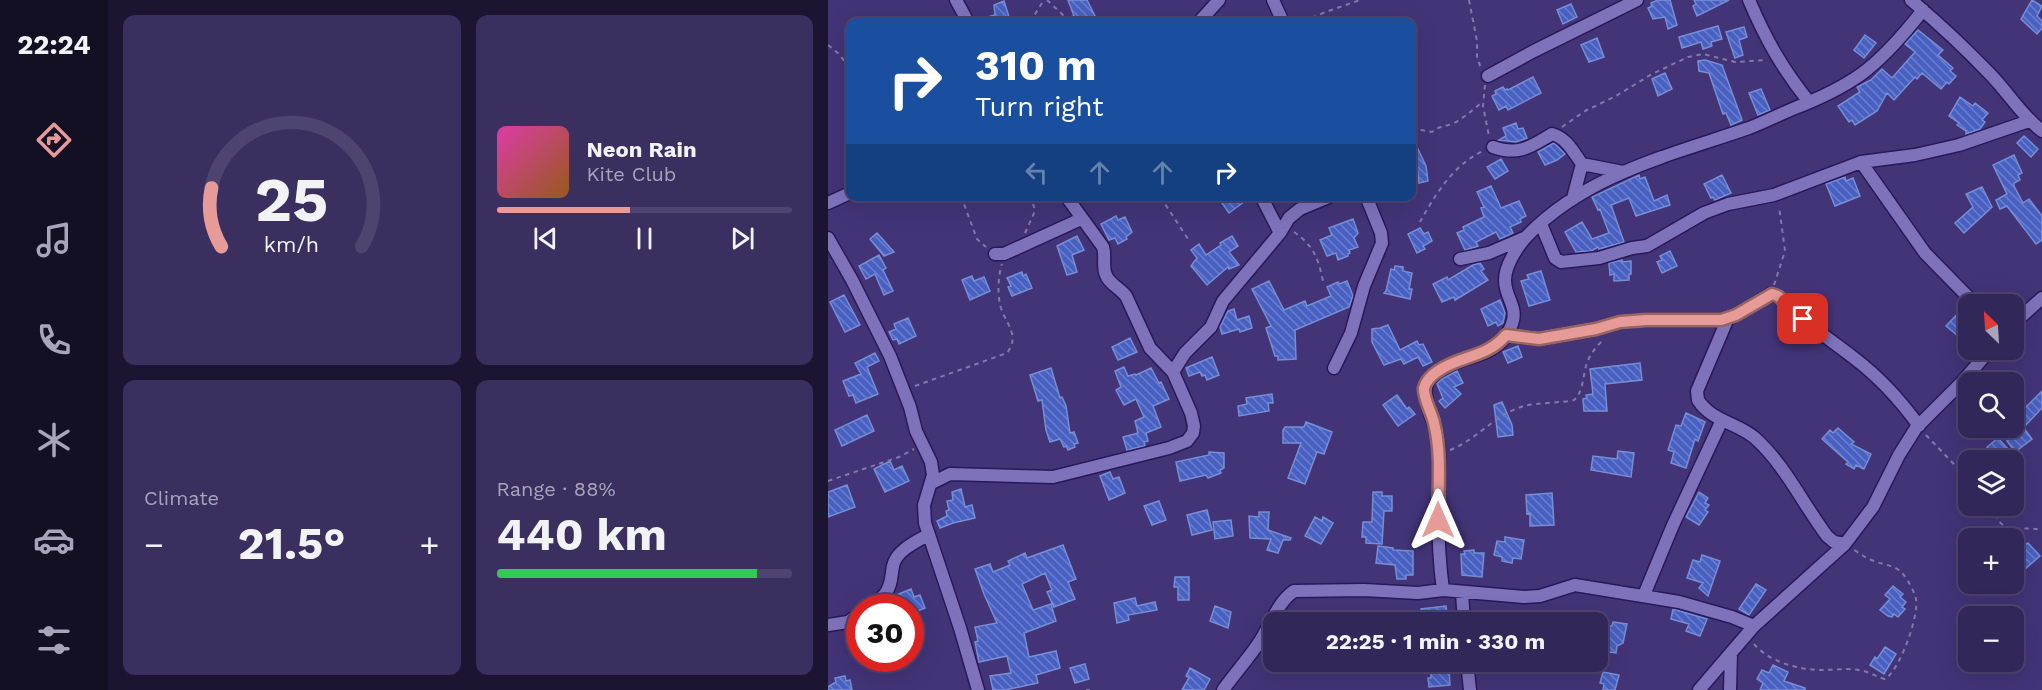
<!DOCTYPE html>
<html lang="en">
<head>
<meta charset="utf-8">
<style>
	:root { --surface:#322759; --page:#3a2f5f; --text:#f1f3f6; --muted:#a8a5ba; --line:#4d446f; --accent:#e69b98 }
	body { margin:0; font-family:"Work Sans",sans-serif; background:var(--page); color:var(--text); height:100vh; display:flex; flex-direction:column; font-size:22px; white-space:nowrap }
	* { box-sizing:border-box; margin:0 }
	p { font-size:20px; color:var(--muted) }
	.icon { flex:none; width:33px; height:33px; fill:none; stroke:currentColor; stroke-width:2; stroke-linecap:round; stroke-linejoin:round }
	.map { position:relative; flex:1; overflow:hidden }
	.side { display:flex; flex-direction:column; gap:15px; padding:15px; background:#1c1531; width:720px }
	.side>* { flex:none }
	.hud { position:absolute; left:18px; top:18px; width:570px; height:183px; border-radius:12px; box-shadow:0 6px 24px #0002,0 0 0 2px var(--line); background:#1a4fa0; color:#fff; overflow:hidden }
	.needle { width:39px; rotate:335deg }
	.buttons { position:absolute; left:1130px; top:294px; display:grid; gap:12px }
	.buttons a { display:grid; place-items:center; width:66px; height:66px; border-radius:12px; background:var(--surface); box-shadow:0 6px 24px #0002,0 0 0 2px var(--line); font-size:30px }
	.speed { position:absolute; left:18px; top:594px; display:flex; gap:12px; font-size:30px; font-weight:700; text-align:center }
	.speed>* { display:grid; place-content:center; width:78px; height:78px; border-radius:50%; background:var(--surface); box-shadow:0 6px 24px #0002,0 0 0 2px var(--line); line-height:1 }
	.speed .limit { border:9px solid #d22; background:#fff; color:#111 }
	.pin { position:absolute; display:grid; place-items:center; width:51px; height:51px; color:#fff; margin:-26px; border-radius:12px; box-shadow:0 3px 9px #0006 }
	.me { position:absolute; width:66px; margin:-33px; rotate:0deg; stroke-linejoin:round; filter:drop-shadow(0 0 4px #0008) }
	.turn { display:flex; align-items:center; gap:21px; height:126px; padding:0 30px; font-size:27px }
	.turn .icon { width:78px; height:78px; stroke-width:2.5 }
	.turn b { display:block; font-size:42px; line-height:51px }
	.lanes { display:flex; align-items:center; height:57px; padding:0 30px; background:#0003; justify-content:center; gap:30px; direction:ltr }
	.lanes .off { opacity:.35 }
	.big { font-size:45px; font-weight:700; line-height:1.1 }
	.side .card { flex:1; display:flex; flex-direction:column; justify-content:center; gap:9px; min-width:0; padding:0 21px; border-radius:12px; background:var(--page) }
	.side .dial { align-items:center; gap:0 }
	.dial svg { height:156px; overflow:visible; fill:none; stroke:var(--line); stroke-width:7; stroke-linecap:round; text-anchor:middle }
	.dial text { fill:var(--text); stroke:none }
	.song { display:flex; align-items:center; gap:18px }
	.cover { width:72px; height:72px; border-radius:9px; background:linear-gradient(135deg,hsl(320 70% 55%),hsl(30 70% 35%)) }
	.played { height:6px; border-radius:3px; background:linear-gradient(90deg,var(--accent) 45%,var(--line) 45%) }
	.keys { display:flex; justify-content:space-around; direction:ltr }
	.heat { display:flex; justify-content:space-between; align-items:center; font-size:33px; direction:ltr }
	.charge { height:9px; border-radius:4px; background:linear-gradient(90deg,#34c759 88%,var(--line) 0) }
	.side .tiles { flex:1; display:grid; gap:15px; grid-template-columns:repeat(2,1fr) }
	.trip { position:absolute; left:435px; top:612px; width:345px; height:60px; border-radius:12px; background:var(--surface); box-shadow:0 6px 24px #0002,0 0 0 2px var(--line); font-weight:700; line-height:60px; text-align:center }
	main { display:flex; flex:1; min-height:0 }
	.menu { display:flex; flex-direction:column; width:108px; justify-content:space-around; align-items:center; background:#141024; color:var(--muted) }
	.menu .icon { width:42px; height:42px }
	.menu .on { color:var(--accent) }
	.menu b { font-size:27px; color:var(--text) }
	.map>svg:first-child { display:block }
	.building { fill:url(#building-back-hatch); stroke:#778ed5; stroke-width:1.5 }
	.lines { fill:none; stroke-linecap:round; stroke-linejoin:round }
	.minor-casing { stroke:#2a1859; stroke-width:15 }
	.path { stroke:#8279ab; stroke-width:2; stroke-dasharray:4.5 4.5; stroke-linecap:butt }
	.minor { stroke:#7e73bb; stroke-width:12 }
	.route-casing { stroke:#966563; stroke-width:15 }
	.route { stroke:#e69b98; stroke-width:10 }
</style>
</head>
<body>
<main>
<nav class="menu">
<b>22:24</b>
<svg class="icon on" aria-label="directions" viewBox="0 0 24 24"><path d="M12 3l9 9-9 9-9-9zM9 14v-3h6M13 9l2 2-2 2"/></svg>
<svg class="icon" aria-label="music" viewBox="0 0 24 24"><path d="M9 18V5l10-2v13"/><circle cx="6" cy="18" r="3"/><circle cx="16" cy="16" r="3"/></svg>
<svg class="icon" aria-label="phone" viewBox="0 0 24 24"><path d="M5 4h4l2 5-3 2q2 4 5 5l2-3 5 2v4C11 20 4 13 5 4z"/></svg>
<svg class="icon" aria-label="climate" viewBox="0 0 24 24"><path d="M12 3v18M4 7l16 10M4 17L20 7"/></svg>
<svg class="icon" aria-label="car" viewBox="0 0 24 24"><path d="M5 17H2v-5l4-1 3-4h7l3 4 3 1v5h-3M9 17h6M6 11h13"/><circle cx="7" cy="17" r="2"/><circle cx="17" cy="17" r="2"/></svg>
<svg class="icon" aria-label="filters" viewBox="0 0 24 24"><path d="M4 7h16M4 17h16"/><circle cx="9" cy="7" r="2"/><circle cx="15" cy="17" r="2"/></svg>
</nav>
<section class="side">
<div class="tiles">
<div class="card dial"><svg viewBox="0 0 100 80">
<path d="M14 69A42 42 0 1 1 86 69"/>
<path d="M14 69A42 42 0 0 1 9 39" stroke="#e69b98"/>
<text x="50" y="56" font-size="32" font-weight="700">25</text>
<text x="50" y="72" font-size="11">km/h</text>
</svg></div>
<div class="card">
<div class="song"><i class="cover"></i><div><b>Neon Rain</b><p>Kite Club</p></div></div>
<div class="played"></div>
<div class="keys"><svg class="icon" aria-label="previous" viewBox="0 0 24 24"><path d="M18 5L8 12l10 7zM5 5v14"/></svg><svg class="icon" aria-label="pause" viewBox="0 0 24 24"><path d="M8 5v14M16 5v14"/></svg><svg class="icon" aria-label="next" viewBox="0 0 24 24"><path d="M6 5l10 7-10 7zM19 5v14"/></svg></div>
</div>
<div class="card"><p>Climate</p>
<div class="heat"><a>−</a><b class="big">21.5°</b><a>+</a></div>
</div>
<div class="card"><p>Range · 88%</p><b class="big">440 km</b><div class="charge"></div></div>
</div>
</section>
<div class="map">
<svg width="1214" height="690" viewBox="0 0 1214 690">
	<defs>
		<pattern id="building-back-hatch" width="6" height="6" patternUnits="userSpaceOnUse" patternTransform="scale(1.5)"><rect width="6" height="6" fill="#4860c1"/><path d="M-1 5l2 2M0 0l6 6M5-1l2 2" fill="none" stroke="#6b7ecd"/></pattern>
	</defs>
	<rect width="100%" height="100%" fill="#423477"/>
	<!-- building -->
	<path class="building" d="M240,0H259L270,22H231L230,20L246,16Z
		M830,0H842L849,25L840,29L837,17L825,19L820,8L824,6L823,3Z
		M866,0H901L869,16L865,6L868,4Z
		M1204,0L1214,6L1209,16L1214,21V28L1209,34L1193,19Z
		M176,1L182,20L175,22H149L148,20L167,15L166,5Z
		M743,4L749,17L735,24L729,10Z
		M890,26L894,39L883,42L884,46L875,49L873,42L854,48L851,37Z
		M916,27L919,37L911,40L915,55L907,58L898,32Z
		M1090,30L1115,50L1110,55L1125,68L1122,71L1128,76L1121,84L1119,82L1113,89L1094,73L1089,79L1087,77L1066,100L1059,93L1049,111L1027,125L1024,120L1021,122L1010,106L1032,92L1029,87L1043,80L1054,69L1064,78L1087,52L1077,44Z
		M1037,35L1048,43L1036,58L1026,50Z
		M769,38L776,57L761,62L753,45Z
		M877,60L894,65L914,120L903,125L898,113L895,114L881,73L871,71L870,61Z
		M837,73L844,89L830,96L824,79Z
		M705,77L713,93L680,110L678,106L671,110L664,96L668,94L667,91L675,87L677,90L679,89L680,90Z
		M933,89L942,110L930,115L921,93Z
		M1132,97L1145,106L1147,103L1160,113L1154,120L1157,122L1152,129L1138,134V131L1129,125L1131,123L1121,116Z
		M688,123L690,129L695,128L699,138L688,142L671,140L678,136L675,128Z
		M1196,136L1210,149L1203,157L1189,143Z
		M726,143L737,154L729,160L717,165L710,152Z
		M588,145L598,166L600,181L591,183L587,146Z
		M1186,155L1194,173L1190,175L1192,180L1186,183V186L1195,203L1201,199L1214,216V240L1208,244L1179,206L1172,209L1168,200L1179,194L1165,165Z
		M673,159L680,171L667,179L659,167Z
		M811,175L812,179L817,177L826,201L839,195L842,205L808,216L801,198L783,205L796,242L771,249L770,247L763,251L748,252L737,232L754,222L764,239L781,233L772,209L770,210L764,197Z
		M894,175L903,193L887,200L885,197L883,198L876,184Z
		M1017,177L1018,181L1025,178L1032,196L1007,206L998,184Z
		M663,186L673,208L691,201L698,216L692,219L693,222L682,227L685,233L672,239L668,232L648,242L650,246L637,250L629,233L636,230L635,227L656,217L653,208L656,207L649,192Z
		M1154,187L1164,207L1136,233L1127,223L1145,207L1138,194Z
		M389,196H424L401,213Z
		M288,216L290,220L297,217L304,232L298,237L299,239L290,244L287,238L281,240L273,224Z
		M525,219L530,233L526,238L530,247L521,250L522,253L520,254V256L510,260L508,253L499,256L492,240L504,235L501,228Z
		M592,228L596,234L600,232L604,241L595,246L597,249L589,253L580,234Z
		M49,233L66,252L56,256L42,239Z
		M249,236L256,250L244,255L249,272L239,275L229,246Z
		M404,236L410,246L401,252L411,265L401,269L400,267L379,285L363,266L369,258L363,250L371,244L378,255L393,245L392,243Z
		M842,251L849,266L834,273L829,262L834,260L832,256Z
		M51,255L58,268L55,270L65,291L56,295L47,274L38,279L31,266Z
		M794,260V262L803,261V274H801V280L786,281V274L782,275L781,263Z
		M652,263L656,269L653,271L660,280L627,300L626,297L614,302L605,284L619,277L620,280L645,265Z
		M567,266L575,267V271L584,273L581,289H584L582,299L556,293L558,291L563,269L566,270Z
		M713,271L722,300L701,306L693,281L701,279L699,275Z
		M194,272L195,276L198,274L204,288L184,296L180,287L183,286L179,278Z
		M144,276L146,281L156,277L162,291L142,300L134,280Z
		M441,281L456,310L477,301L479,306L503,296L499,287L510,282L511,284L519,281L525,296L521,307L467,330L468,359L450,360V356H447L438,328L443,326L424,289Z
		M16,295L32,325L17,332L2,302Z
		M672,300L677,313L675,323L670,326L668,322L660,326L653,309Z
		M1137,306L1140,309V325L1130,336L1118,326Z
		M406,309L409,320L421,316L424,328L412,332L411,329L394,334L392,327L400,311Z
		M80,318L88,336L71,344L69,339L65,340L61,332L68,329L66,324Z
		M560,325L572,350L589,341L591,345L595,344L604,362L595,366L590,357L576,364L573,359L556,365L544,342V329L552,328Z
		M302,338L309,352L290,360L284,347Z
		M690,346L694,357L680,363L675,352Z
		M47,353L51,361L39,367L50,394L28,403L25,395L21,396L15,381L33,374L27,363Z
		M384,357L391,375L379,380L377,375L374,376L372,372L361,376L358,368Z
		M812,363L814,380L777,384L779,411H756L755,399L759,398L758,395L765,394L762,369Z
		M296,367L300,376L307,374L308,375L323,368L331,383L333,382L341,399L325,406L333,427L318,433L320,441L316,442L317,446L299,450L295,437L310,433L307,421L316,417L308,399L296,405L288,390L293,387L287,371Z
		M223,368L232,398L234,397L238,406L242,433L246,432L250,443L246,444L247,447L240,450L238,446L236,447L232,439L222,442L218,430L214,400L210,401L202,375Z
		M629,371L635,383L626,387L633,394L617,408L611,401L615,398L609,384L614,379Z
		M1214,391V408L1198,425L1189,416Z
		M444,394L445,403H440L441,411L411,416L410,406L419,404L418,398Z
		M569,395L579,409L581,407L587,414L570,426L555,405Z
		M674,402L684,425L685,435L670,437L666,405Z
		M858,413L877,422L870,441L867,439L858,468L843,463L846,452L840,450L848,425L853,426Z
		M39,415L46,431L14,446L7,430Z
		M478,422L504,432L496,454L489,452L477,484L460,478L473,443H455V430L457,427H476Z
		M1010,428L1026,442L1023,444L1043,454L1036,469L1028,465L1026,469L1018,464L1020,462L994,439L1002,430L1005,433Z
		M1196,428L1204,439L1187,452L1179,441Z
		M1170,438L1180,449L1169,459L1159,447Z
		M790,451L806,453L803,477L763,470L765,456L789,459Z
		M381,452L396,453V468L392,470L393,473L380,478L378,475L352,481L348,462L381,455Z
		M62,461L66,470L74,466L81,481L57,492L46,469Z
		M282,472L285,479L291,477L297,493L281,500L272,476Z
		M19,485L27,507L0,517V492Z
		M133,489L137,507L144,505L147,518L125,523L112,528L109,521L119,516L118,511L121,510L119,501L125,500L124,492Z
		M545,492H554V496H564V511H556L554,544L538,543V537H534L535,522H544Z
		M871,492L880,498L877,503L881,505L877,510L880,512L871,525L858,517Z
		M724,493L726,525L702,526V513L699,514L698,495Z
		M331,501L338,520L324,525L316,506Z
		M379,510L384,530L364,535L359,515Z
		M431,512H441L440,530L463,538L462,540H455L450,553L439,550L443,539L422,538L421,516L431,517Z
		M487,517L494,521L495,517L505,523L493,544L477,536Z
		M403,520L405,536L387,539L385,522Z
		M1185,532L1197,545L1200,543L1212,556L1196,570L1185,558Z
		M677,537L696,540L693,559L685,558L684,563L674,561V557L666,555L669,541L677,542Z
		M235,545L248,579L240,582L247,599L226,607L219,592L224,590L217,573L194,584L205,610L223,604L228,621L196,633L201,657L228,651L232,668L208,675L210,683L177,690H165L162,676L183,673L179,656L151,662L147,642L150,641L147,627L169,623L156,594L147,569L162,564L165,572L182,565L180,561L197,553L199,558Z
		M550,546L565,548V550L585,551V575H578V579H569L567,565L548,563Z
		M646,550V553H656L654,577L634,575L633,554H637L636,551Z
		M874,555L892,561L880,596L871,588L875,583L859,578L865,560L872,562Z
		M347,577H361V600H350V587H346Z
		M928,584L938,590L921,615L911,609Z
		M1065,586L1075,594L1072,597L1078,602L1074,607L1077,609L1070,617L1066,614L1064,617L1060,616L1052,610L1062,599L1057,595Z
		M83,589L86,597L92,595L97,608L82,614V608H70L66,596Z
		M307,598L309,606L327,602L329,610L300,615L301,620L289,623L286,603Z
		M387,606L403,612L400,628L382,621Z
		M618,606L620,622H595L593,609Z
		M845,609L879,619L872,636L858,631L861,624L843,619Z
		M785,622L799,624L795,643L789,646L788,653L774,651L775,644H772L774,632L778,633L779,626H784Z
		M1057,647L1068,654L1056,674L1042,665L1047,657L1049,659Z
		M257,664L261,679L247,683L242,668Z
		M945,665L960,672L956,681L977,688V690H932L935,683L929,679L934,670L941,673Z
		M362,668L382,679L376,690H354L361,678L358,676Z
		M621,669L622,685L601,687L600,678H603V673Z
		M775,672L791,675L787,690H775L776,684L772,683Z
		M17,676L18,681L22,680L24,690H0V687L8,682L7,678Z"/>
	<g class="lines">
		<!-- minor casing -->
		<g class="minor-casing">
			<path id="minor" d="M128,0L140,22
				M445,0L455,22
				M921,0C938,40 954,68 981,102
				M1083,0C1110,23 1136,47 1161,73C1180,92 1193,115 1214,131
				M371,22L391,0
				M660,76L706,51L809,0
				M665,147C691,156 702,147 724,134C739,138 746,153 754,164L795,172
				M1033,162L1097,253L1147,304
				M433,196L452,233
				M745,198L754,164
				M0,203L22,193
				M713,224L727,258L733,262L771,258L804,248L819,246L876,213L900,204L946,195L1033,162L1087,155L1131,145L1201,121
				M0,238L24,280L62,356L82,407L88,431L103,462L105,475L96,505L97,523L132,628L150,690
				M167,254H176L253,219
				M632,259L661,253L696,238
				M900,318L869,391L870,400C883,421 910,423 927,438C957,465 975,504 999,536L1006,542L1017,544
				M1185,324L1214,298
				M678,335L711,339L768,329L792,322L817,320H893L908,315L943,294L950,296C973,320 1000,338 1026,358C1051,377 1073,401 1091,426
				M506,368L523,333L536,286L554,243L553,233L538,196
				M345,372L357,353L383,327L395,301L452,233L461,218L472,209L503,196
				M104,483L122,474L225,477L341,448L359,441L365,433L366,426L363,413L345,372L322,348L298,296C292,288 281,284 278,275C274,267 278,256 275,247L238,196
				M615,590C611,561 610,533 610,504C611,481 613,458 609,436C606,420 591,393 601,380C620,355 660,362 678,336C696,308 677,302 677,280C677,265 690,246 699,236C759,174 843,155 921,128C937,122 952,114 967,108C990,99 1012,89 1032,75C1056,58 1077,33 1095,10
				M634,593L636,622
				M816,595L845,525L894,420
				M37,608C43,603 52,600 57,594C64,585 63,576 65,566C68,551 87,542 100,535
				M0,625L20,622L32,613
				M639,662L642,690
				M395,690C407,673 421,658 432,641C443,624 449,603 466,591L536,590L590,593L615,590L696,597L712,596L747,585L851,602L904,617L926,626
				M871,690L926,626L1017,544L1045,507L1071,455L1088,428L1134,382L1162,350
				M902,690L903,653"/>
		</g>
		<!-- path -->
		<path class="path" d="M219,0L236,16L240,22
			M641,0L649,41V58L653,68
			M202,22L216,0
			M476,22L495,13L532,0
			M0,45L11,54L22,69
			M657,85L655,106L661,136
			M584,127L593,130L604,132C612,125 618,127 626,123C637,117 645,110 654,102
			M734,127L757,111L788,96L824,74L860,57L875,54L907,62L939,60
			M133,196L149,239L158,247
			M335,196L337,204L362,242
			M592,222C607,195 625,165 655,151
			M466,232C486,246 490,258 495,281
			M197,233L207,211L203,196
			M946,285L957,251L951,206
			M87,386L179,353C192,335 179,326 173,308C169,295 170,276 174,264
			M1098,435L1140,479
			M622,450C650,439 667,414 696,406C706,403 743,402 746,400C755,393 755,376 758,366C761,355 768,347 776,339
			M0,481L71,457L86,449
			M1163,506C1177,540 1186,524 1214,530
			M926,644C941,662 971,670 994,670C1006,670 1019,668 1031,670C1040,671 1048,677 1057,679C1072,670 1091,616 1088,599C1086,591 1080,580 1075,574C1066,564 1058,566 1046,561C1039,559 1033,554 1026,550
			M258,690H262"/>
		<!-- minor -->
		<use href="#minor" class="minor"/>
	</g>
	<g class="lines">
		<!-- route casing -->
		<g class="route-casing">
			<path id="route" d="M610,520C610,488 614,454 606,423C604,413 595,398 596,388C598,381 604,375 610,371C633,355 659,358 678,335L711,339L768,329L792,322L818,320H893L908,315L944,294L950,296L975,319"/>
		</g>
		<!-- route -->
		<use href="#route" class="route"/>
	</g>
</svg>
<div class="buttons">
<a><svg class="needle" viewBox="-14 -14 28 28"><path d="M0-13l5 13h-10z" fill="#e53935"/><path d="M0 13l5-13h-10z" fill="#a8a5ba"/></svg></a>
<a><svg class="icon" aria-label="search" viewBox="0 0 24 24"><circle cx="10" cy="10" r="6"/><path d="M15 15l6 6"/></svg></a>
<a><svg class="icon" aria-label="layers" viewBox="0 0 24 24"><path d="M12 4l9 5-9 5-9-5zM3 14l9 5 9-5"/></svg></a>
<a>+</a>
<a>−</a>
</div>
<div class="speed"><div class="limit">30</div></div>
<div class="pin" style="left:975px;top:319px;background:#d93025"><svg class="icon" aria-label="arrive" viewBox="0 0 24 24"><path d="M6 21V4h12l-3 4 3 4H6"/></svg></div>
<svg class="me" style="left:610px;top:520px" viewBox="-20 -20 40 40"><path d="M0-17L14 15 0 8-14 15z" fill="#e69b98" stroke="#fff" stroke-width="4"/></svg>
<div class="trip">22:25 · 1 min · 330 m</div>
<div class="hud">
<div class="turn"><svg class="icon" aria-label="right" viewBox="0 0 24 24"><path d="M7 20v-9h11M14 6l5 5-5 5"/></svg><div><b>310 m</b>Turn right</div></div>
<div class="lanes"><svg class="icon off" aria-label="left" viewBox="0 0 24 24"><path d="M17 20v-9H6M10 6l-5 5 5 5"/></svg><svg class="icon off" aria-label="ahead" viewBox="0 0 24 24"><path d="M12 20V5M6 11l6-6 6 6"/></svg><svg class="icon off" aria-label="ahead" viewBox="0 0 24 24"><path d="M12 20V5M6 11l6-6 6 6"/></svg><svg class="icon" aria-label="right" viewBox="0 0 24 24"><path d="M7 20v-9h11M14 6l5 5-5 5"/></svg></div>
</div>
</div>
</main>
</body>
</html>
